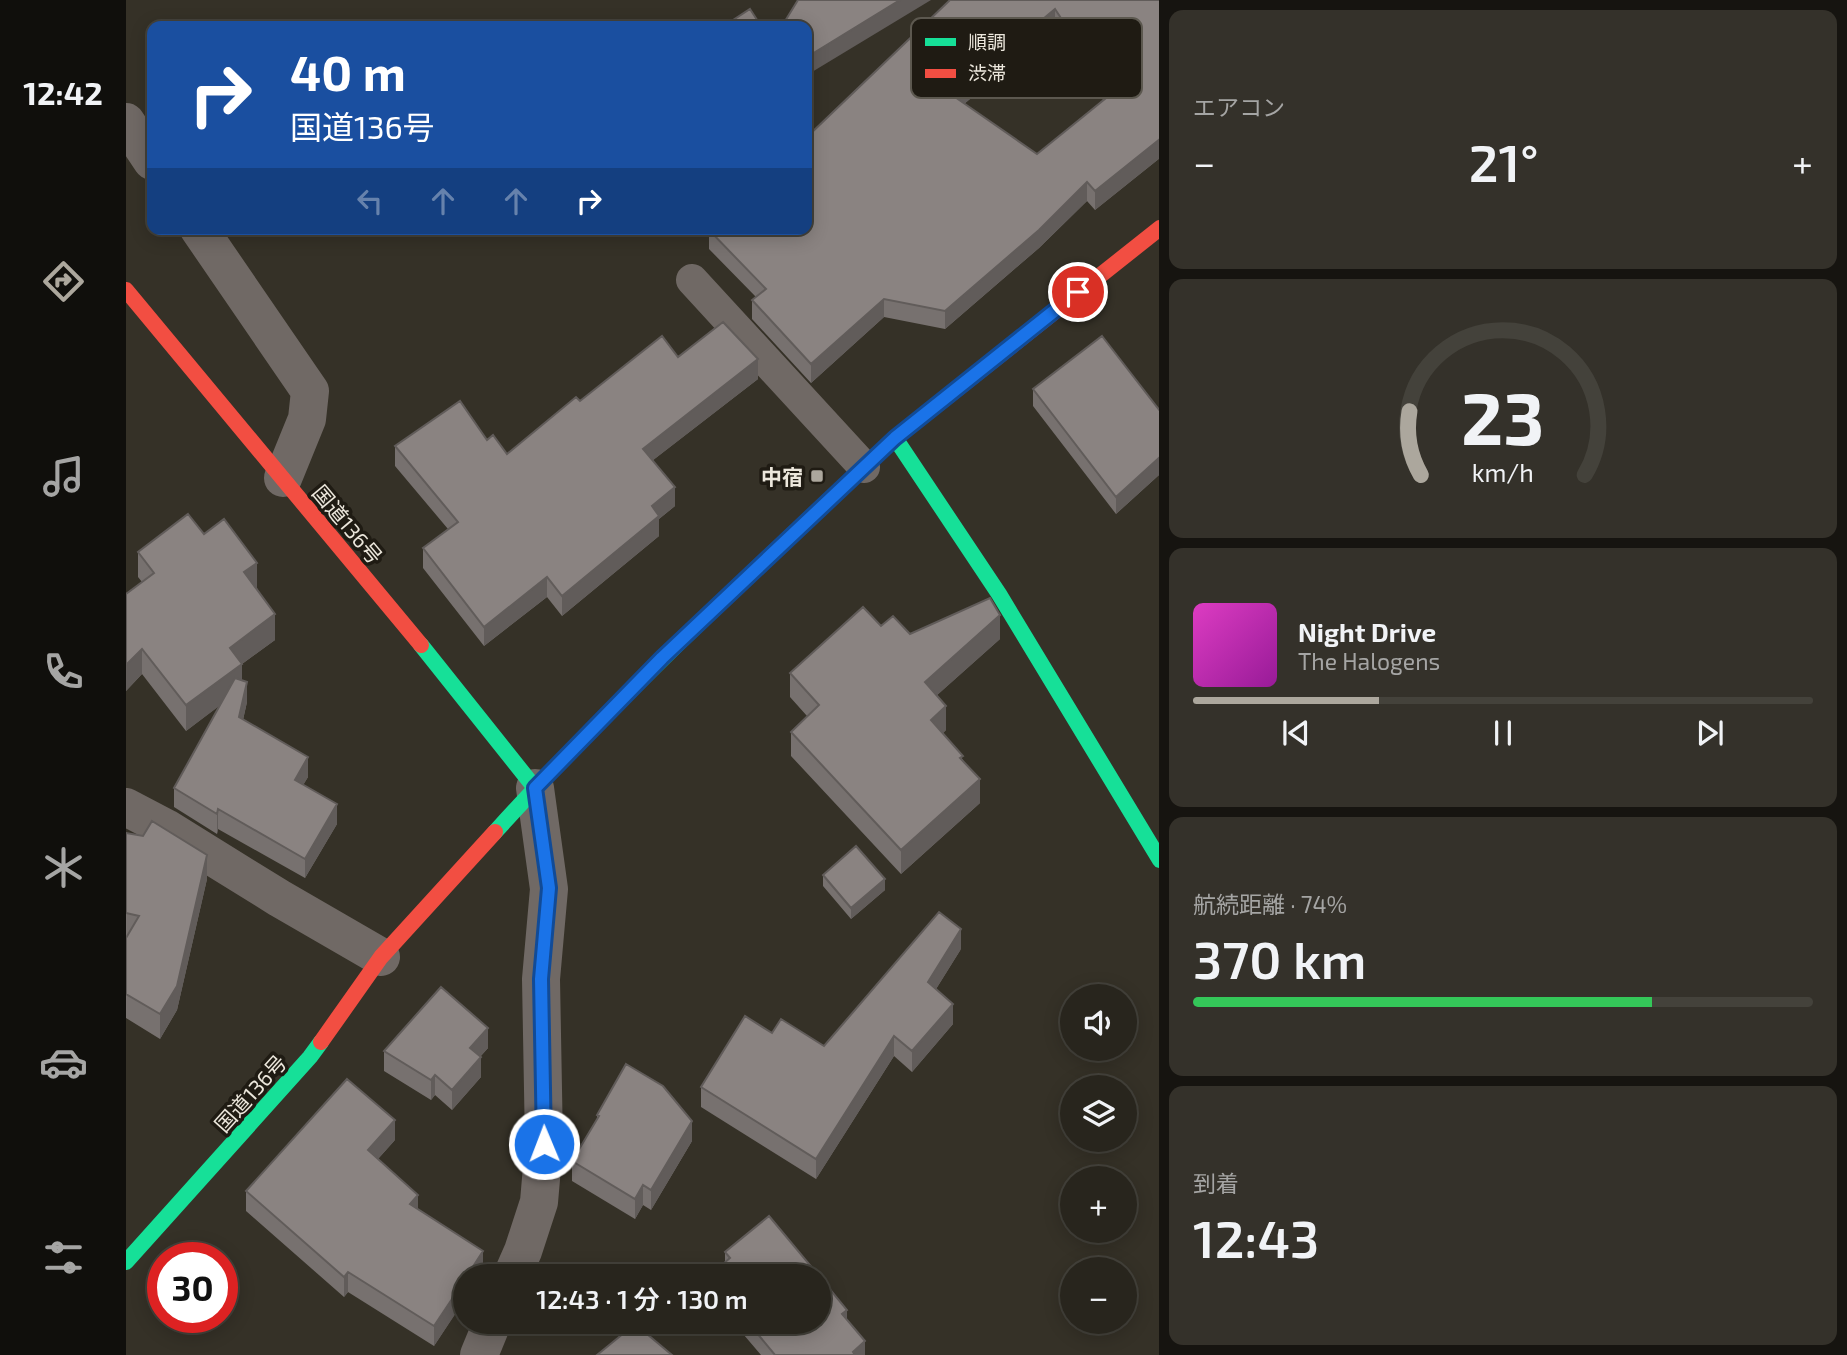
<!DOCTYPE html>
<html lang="ja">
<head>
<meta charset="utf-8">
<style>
	:root { --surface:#28251d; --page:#34312a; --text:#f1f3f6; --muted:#a5a5a4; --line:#44423b; --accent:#aca79d }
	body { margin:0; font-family:"Exo 2","Noto Sans JP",sans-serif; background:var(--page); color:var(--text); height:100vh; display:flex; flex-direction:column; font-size:26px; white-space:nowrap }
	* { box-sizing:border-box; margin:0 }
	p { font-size:23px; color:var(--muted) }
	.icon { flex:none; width:38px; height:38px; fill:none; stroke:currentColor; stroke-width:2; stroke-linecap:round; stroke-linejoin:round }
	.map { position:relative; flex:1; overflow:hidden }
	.details { display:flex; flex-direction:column; gap:10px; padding:10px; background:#161410; width:688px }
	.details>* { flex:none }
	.banner { position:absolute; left:21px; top:21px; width:665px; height:214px; border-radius:14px; box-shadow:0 4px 18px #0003,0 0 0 2px var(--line); background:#1a4fa0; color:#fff; overflow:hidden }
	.tools { position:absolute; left:934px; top:984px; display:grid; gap:14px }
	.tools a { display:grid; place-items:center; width:77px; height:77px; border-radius:50%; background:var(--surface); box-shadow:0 4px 18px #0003,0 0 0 2px var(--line); font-size:35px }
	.speed { position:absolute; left:21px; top:1242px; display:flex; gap:14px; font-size:35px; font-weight:700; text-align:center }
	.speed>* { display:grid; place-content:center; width:91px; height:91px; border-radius:50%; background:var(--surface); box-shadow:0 4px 18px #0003,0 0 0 2px var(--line); line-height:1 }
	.speed .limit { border:10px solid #d22; background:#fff; color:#111 }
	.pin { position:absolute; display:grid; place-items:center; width:60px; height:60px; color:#fff; margin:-30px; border:4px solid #fff; border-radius:50%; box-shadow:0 2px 7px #0007 }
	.me { position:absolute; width:77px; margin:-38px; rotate:359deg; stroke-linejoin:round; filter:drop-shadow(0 0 5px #0008) }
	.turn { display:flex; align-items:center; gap:24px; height:147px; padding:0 28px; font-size:32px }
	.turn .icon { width:91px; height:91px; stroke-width:2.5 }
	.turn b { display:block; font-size:49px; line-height:60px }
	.lanes { display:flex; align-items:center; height:66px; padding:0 28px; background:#0003; justify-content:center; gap:35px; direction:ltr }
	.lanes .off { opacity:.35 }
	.big { font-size:52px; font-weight:600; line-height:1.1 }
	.details .card { flex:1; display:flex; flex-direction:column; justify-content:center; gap:10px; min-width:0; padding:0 24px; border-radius:14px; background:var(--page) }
	.details .dial { align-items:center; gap:0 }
	.dial svg { height:182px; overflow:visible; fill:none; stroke:var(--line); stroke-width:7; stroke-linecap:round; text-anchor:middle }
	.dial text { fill:var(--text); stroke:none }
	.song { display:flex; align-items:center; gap:21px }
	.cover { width:84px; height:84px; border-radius:10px; background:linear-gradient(135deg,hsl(310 70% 55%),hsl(300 70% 35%)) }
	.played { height:7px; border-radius:4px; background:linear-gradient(90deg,var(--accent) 30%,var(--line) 30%) }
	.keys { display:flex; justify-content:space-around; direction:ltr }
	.heat { display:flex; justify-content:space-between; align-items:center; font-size:38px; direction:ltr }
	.charge { height:10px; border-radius:5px; background:linear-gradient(90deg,#34c759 74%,var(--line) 0) }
	.trip { position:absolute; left:327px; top:1264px; width:378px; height:70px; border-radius:35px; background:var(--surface); box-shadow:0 4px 18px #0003,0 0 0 2px var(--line); font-weight:600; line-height:70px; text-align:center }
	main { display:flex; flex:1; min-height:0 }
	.menu { display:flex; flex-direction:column; width:126px; justify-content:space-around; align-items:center; background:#100f0c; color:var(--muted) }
	.menu .icon { width:49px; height:49px }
	.menu .on { color:var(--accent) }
	.menu b { font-size:32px; color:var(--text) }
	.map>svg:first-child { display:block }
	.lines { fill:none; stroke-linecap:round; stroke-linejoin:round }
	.lane { stroke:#706965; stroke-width:32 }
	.street { stroke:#706965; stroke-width:38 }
	.fast { stroke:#16e098; stroke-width:16 }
	.jam { stroke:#f24e42; stroke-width:16 }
	.wall { fill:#77716f; fill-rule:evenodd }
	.shaded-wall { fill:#615c5a }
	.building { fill:#8a8381; stroke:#615c5a; stroke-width:2; fill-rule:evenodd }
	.route-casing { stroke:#114b97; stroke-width:18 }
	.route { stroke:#1a73e8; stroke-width:12 }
	.poi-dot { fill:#aca79d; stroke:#1f1b13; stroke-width:2.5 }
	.labels { text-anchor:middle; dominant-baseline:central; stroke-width:7; stroke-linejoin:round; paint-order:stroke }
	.poi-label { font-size:21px; font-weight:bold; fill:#ece7dc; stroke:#1f1b13; text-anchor:end }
	.street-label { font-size:21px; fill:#ece7dc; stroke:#1f1b13 }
	.key { fill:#1f1b13; stroke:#5c584f; stroke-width:2 }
	.key-label { font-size:19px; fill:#ece7dc }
</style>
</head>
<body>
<main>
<nav class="menu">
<b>12:42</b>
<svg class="icon on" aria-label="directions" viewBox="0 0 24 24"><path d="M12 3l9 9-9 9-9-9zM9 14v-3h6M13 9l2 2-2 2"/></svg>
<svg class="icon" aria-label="music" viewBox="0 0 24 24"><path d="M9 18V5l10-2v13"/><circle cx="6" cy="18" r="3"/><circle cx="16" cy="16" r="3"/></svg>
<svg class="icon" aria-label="phone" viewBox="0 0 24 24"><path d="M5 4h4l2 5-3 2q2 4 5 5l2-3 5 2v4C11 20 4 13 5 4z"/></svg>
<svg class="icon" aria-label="climate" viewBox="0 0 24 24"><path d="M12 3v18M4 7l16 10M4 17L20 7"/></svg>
<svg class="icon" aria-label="car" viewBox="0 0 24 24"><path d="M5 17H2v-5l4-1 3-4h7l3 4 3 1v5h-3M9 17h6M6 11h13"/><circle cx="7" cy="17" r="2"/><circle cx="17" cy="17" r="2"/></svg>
<svg class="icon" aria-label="filters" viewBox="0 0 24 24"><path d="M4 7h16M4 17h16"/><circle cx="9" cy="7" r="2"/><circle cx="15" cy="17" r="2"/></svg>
</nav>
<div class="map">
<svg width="1034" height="1355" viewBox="0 0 1034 1355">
	<rect width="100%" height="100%" fill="#353127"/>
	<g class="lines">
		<!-- lane -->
		<path class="lane" d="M566,280L738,467"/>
		<!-- street -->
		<path class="street" d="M0,122L26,161
			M73,229L184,391L181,419L157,478
			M0,807L40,828L153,898L255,957
			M386,1276L397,1251L413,1202L418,1144L415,979L423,889L409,788
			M353,1355L367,1321"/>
		<!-- fast -->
		<path class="fast" d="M769,438L873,594L1034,860
			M295,645L409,788
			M369,832C495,693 633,566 769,438L787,424
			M0,1262L184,1057L195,1042"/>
		<!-- jam -->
		<path class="jam" d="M0,290L295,645
			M787,424L1034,228
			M195,1042L255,957L369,832"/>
	</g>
	<!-- wall -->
	<path class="wall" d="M824,0H1034V158L969,210L961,201L913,248L819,329L758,317L685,383L626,319V300L630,297L583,249V230ZM929,28L977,100L911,154L838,104Z
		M552,357L632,379L527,460L549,506L533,519V536L436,616L421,597L358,646L297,568V548L322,529L269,466V446L361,440L381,454L454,401Z
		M907,389L1034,411V474L990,514L907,406Z
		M78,534L131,588L149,640L116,664V680L121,702L117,720L182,777L177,785L211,824L179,878L92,829L91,834L48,807V788L94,705L60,731L16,674L0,691V594L16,582L12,577V552Z
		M755,626L784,634L874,639L811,695L820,730L817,733L837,760L854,803L775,874L665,756V732L681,716L664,697V673Z
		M0,833L81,879L51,1010L34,1039L0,1018Z
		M697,875L759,890L725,919L697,886Z
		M835,949L810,989L827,1024L786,1072L768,1056L690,1179L575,1107V1087L646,1033L698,1046Z
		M362,1048L354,1057L355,1077L326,1110L309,1095L305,1100L258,1071V1051Z
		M471,1115L566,1141L525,1210L517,1205L509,1219L446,1181V1161L471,1119Z
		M269,1140L252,1159L292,1209L357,1271L308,1346L222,1292L218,1297L120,1211V1191Z
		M599,1252L693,1276L599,1262Z
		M606,1321H693L739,1355H635Z"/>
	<!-- shaded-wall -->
	<path class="shaded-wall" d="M774,0H805L681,75V57Z
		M929,9V28L826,114V95Z
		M1034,139V158L969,210V191Z
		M961,182V201L913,248L819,329V311Z
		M758,299V317L685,383V364Z
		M632,359V379L517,468V449Z
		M1034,457V474L990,514V497Z
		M549,487V506L533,519V536L436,616V596L526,506Z
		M131,563V588L118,598V572Z
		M421,577V597L358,646V627Z
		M149,614V640L116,664V689L60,731V705L104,648Z
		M874,615V639L799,706V682Z
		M16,649V674L0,691V665Z
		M121,682V702L113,737V717Z
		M820,706V730L805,744V720Z
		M182,757V777L169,799V780Z
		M854,779V803L775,874V850Z
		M211,804V824L179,878V859Z
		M92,809V829L91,834V814Z
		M81,855V879L51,1010L34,1039V1014Z
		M759,879V890L725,919V908Z
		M835,929V949L802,1002V982Z
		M827,1004V1024L786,1072V1051Z
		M362,1028V1048L344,1068V1048Z
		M768,1036V1056L690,1179V1159Z
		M355,1057V1077L326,1110V1090Z
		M309,1075V1095L305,1100V1080Z
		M269,1120V1140L242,1170V1150Z
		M566,1121V1141L525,1210V1190Z
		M517,1185V1205L509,1219V1199Z
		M292,1195V1215L284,1204Z
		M357,1251V1271L354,1276H341Z
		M222,1272V1292L218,1297V1277Z
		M340,1278V1298L308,1346V1326Z
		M721,1310V1328L716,1314Z
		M739,1341V1355H727V1352Z"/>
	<!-- building -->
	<path class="building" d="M672,0H774L681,57V26H656Z
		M824,0H1034V139L969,191L961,182L913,230L819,311L758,299L685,364L626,300L640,289L583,230L584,229H681V137ZM929,9L985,94L911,154L826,95Z
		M624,9L635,26H598Z
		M597,322L632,359L517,449L549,487L526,506L533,516L436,596L421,577L358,627L297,548L332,522L269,446L334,401L361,440L367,435L381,454L450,397L454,401L536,336L552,357Z
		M976,336L1034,411V457L990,497L907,389Z
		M62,514L78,534L98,519L131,563L118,572L149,614L104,648L116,664L60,705L16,649L0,665V594L28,573L12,552Z
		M864,598L874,615L799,682L820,706L805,720L837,756L834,758L854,779L775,850L665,732L693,705L664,673L737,607L755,626L767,616L784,634Z
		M109,678L121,682L113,717L182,757L169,780L211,804L179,859L92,809L91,814L48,788Z
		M26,821L81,855L51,986L34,1014L0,994V938L13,916L0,913V833L17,836Z
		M730,846L759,879L725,908L697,875Z
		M813,912L835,929L802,982L827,1004L786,1051L768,1036L690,1159L575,1087L619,1016L646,1033L655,1019L698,1046Z
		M315,987L362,1028L344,1048L355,1057L326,1090L309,1075L305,1080L258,1051Z
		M500,1064L537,1086L566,1121L525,1190L517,1185L509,1199L446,1161L473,1116L471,1115Z
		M221,1079L269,1120L242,1150L292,1195L284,1204L357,1251L341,1276H340V1278L308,1326L222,1272L218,1277L120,1191Z
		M643,1216L693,1276H583L604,1258L599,1252Z
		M693,1276L721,1310L716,1314L739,1341L727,1352L729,1355H649L621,1321H693Z
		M509,1324L546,1355H471Z"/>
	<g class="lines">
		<!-- route casing -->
		<g class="route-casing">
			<path id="route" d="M418,1144L415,979L423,888L409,788L536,658L769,438L952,292"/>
		</g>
		<!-- route -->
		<use href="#route" class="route"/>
	</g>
	<!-- markers -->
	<rect class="poi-dot" x="684" y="469" width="14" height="14" rx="3.5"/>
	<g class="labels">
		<!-- poi labels -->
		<g class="poi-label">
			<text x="677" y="476">中宿</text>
		</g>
		<!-- street labels -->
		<g class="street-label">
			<text transform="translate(222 524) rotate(50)">国道136号</text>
			<text transform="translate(124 1093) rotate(-48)">国道136号</text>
		</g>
	</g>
	<!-- legend -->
	<rect x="785" y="18" width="231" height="80" rx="10" class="key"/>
	<rect x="799" y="38" width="31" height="8" fill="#16e098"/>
	<rect x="799" y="69" width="31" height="9" fill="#f24e42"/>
	<g class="key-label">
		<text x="842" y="49">順調</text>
		<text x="842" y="80">渋滞</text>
	</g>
</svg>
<div class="tools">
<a><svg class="icon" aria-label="sound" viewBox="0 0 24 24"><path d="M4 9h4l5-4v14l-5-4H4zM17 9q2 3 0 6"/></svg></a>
<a><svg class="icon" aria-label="layers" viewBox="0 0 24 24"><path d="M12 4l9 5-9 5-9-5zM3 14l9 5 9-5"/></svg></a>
<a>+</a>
<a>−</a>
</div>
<div class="speed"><div class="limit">30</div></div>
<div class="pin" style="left:952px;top:292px;background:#d93025"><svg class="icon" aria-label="arrive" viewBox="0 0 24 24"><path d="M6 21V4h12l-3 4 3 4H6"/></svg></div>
<svg class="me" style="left:418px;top:1144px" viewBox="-20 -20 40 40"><circle r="17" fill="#1a73e8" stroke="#fff" stroke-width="3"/><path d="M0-11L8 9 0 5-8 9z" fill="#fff"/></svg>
<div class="trip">12:43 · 1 分 · 130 m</div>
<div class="banner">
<div class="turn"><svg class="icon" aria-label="right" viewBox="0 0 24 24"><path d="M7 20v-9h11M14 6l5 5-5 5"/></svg><div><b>40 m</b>国道136号</div></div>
<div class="lanes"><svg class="icon off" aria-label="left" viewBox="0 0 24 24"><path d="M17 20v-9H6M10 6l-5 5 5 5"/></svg><svg class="icon off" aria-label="ahead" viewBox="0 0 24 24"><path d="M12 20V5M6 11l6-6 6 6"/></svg><svg class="icon off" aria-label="ahead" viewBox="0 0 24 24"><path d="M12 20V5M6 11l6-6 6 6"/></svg><svg class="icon" aria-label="right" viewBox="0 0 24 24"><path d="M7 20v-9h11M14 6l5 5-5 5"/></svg></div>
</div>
</div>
<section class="details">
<div class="card"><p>エアコン</p>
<div class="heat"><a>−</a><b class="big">21°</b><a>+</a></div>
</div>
<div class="card dial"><svg viewBox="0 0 100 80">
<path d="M14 69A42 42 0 1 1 86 69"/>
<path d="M14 69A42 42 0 0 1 9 41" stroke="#aca79d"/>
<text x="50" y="56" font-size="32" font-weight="700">23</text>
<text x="50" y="72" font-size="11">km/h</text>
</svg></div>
<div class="card">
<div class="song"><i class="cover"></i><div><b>Night Drive</b><p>The Halogens</p></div></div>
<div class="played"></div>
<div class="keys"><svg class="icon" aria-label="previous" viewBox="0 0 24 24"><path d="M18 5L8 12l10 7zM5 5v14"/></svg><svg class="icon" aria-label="pause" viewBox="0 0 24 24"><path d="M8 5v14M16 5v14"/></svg><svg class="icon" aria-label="next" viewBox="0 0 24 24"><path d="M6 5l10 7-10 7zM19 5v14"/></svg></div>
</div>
<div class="card"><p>航続距離 · 74%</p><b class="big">370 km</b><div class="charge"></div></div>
<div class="card"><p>到着</p><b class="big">12:43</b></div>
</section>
</main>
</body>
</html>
